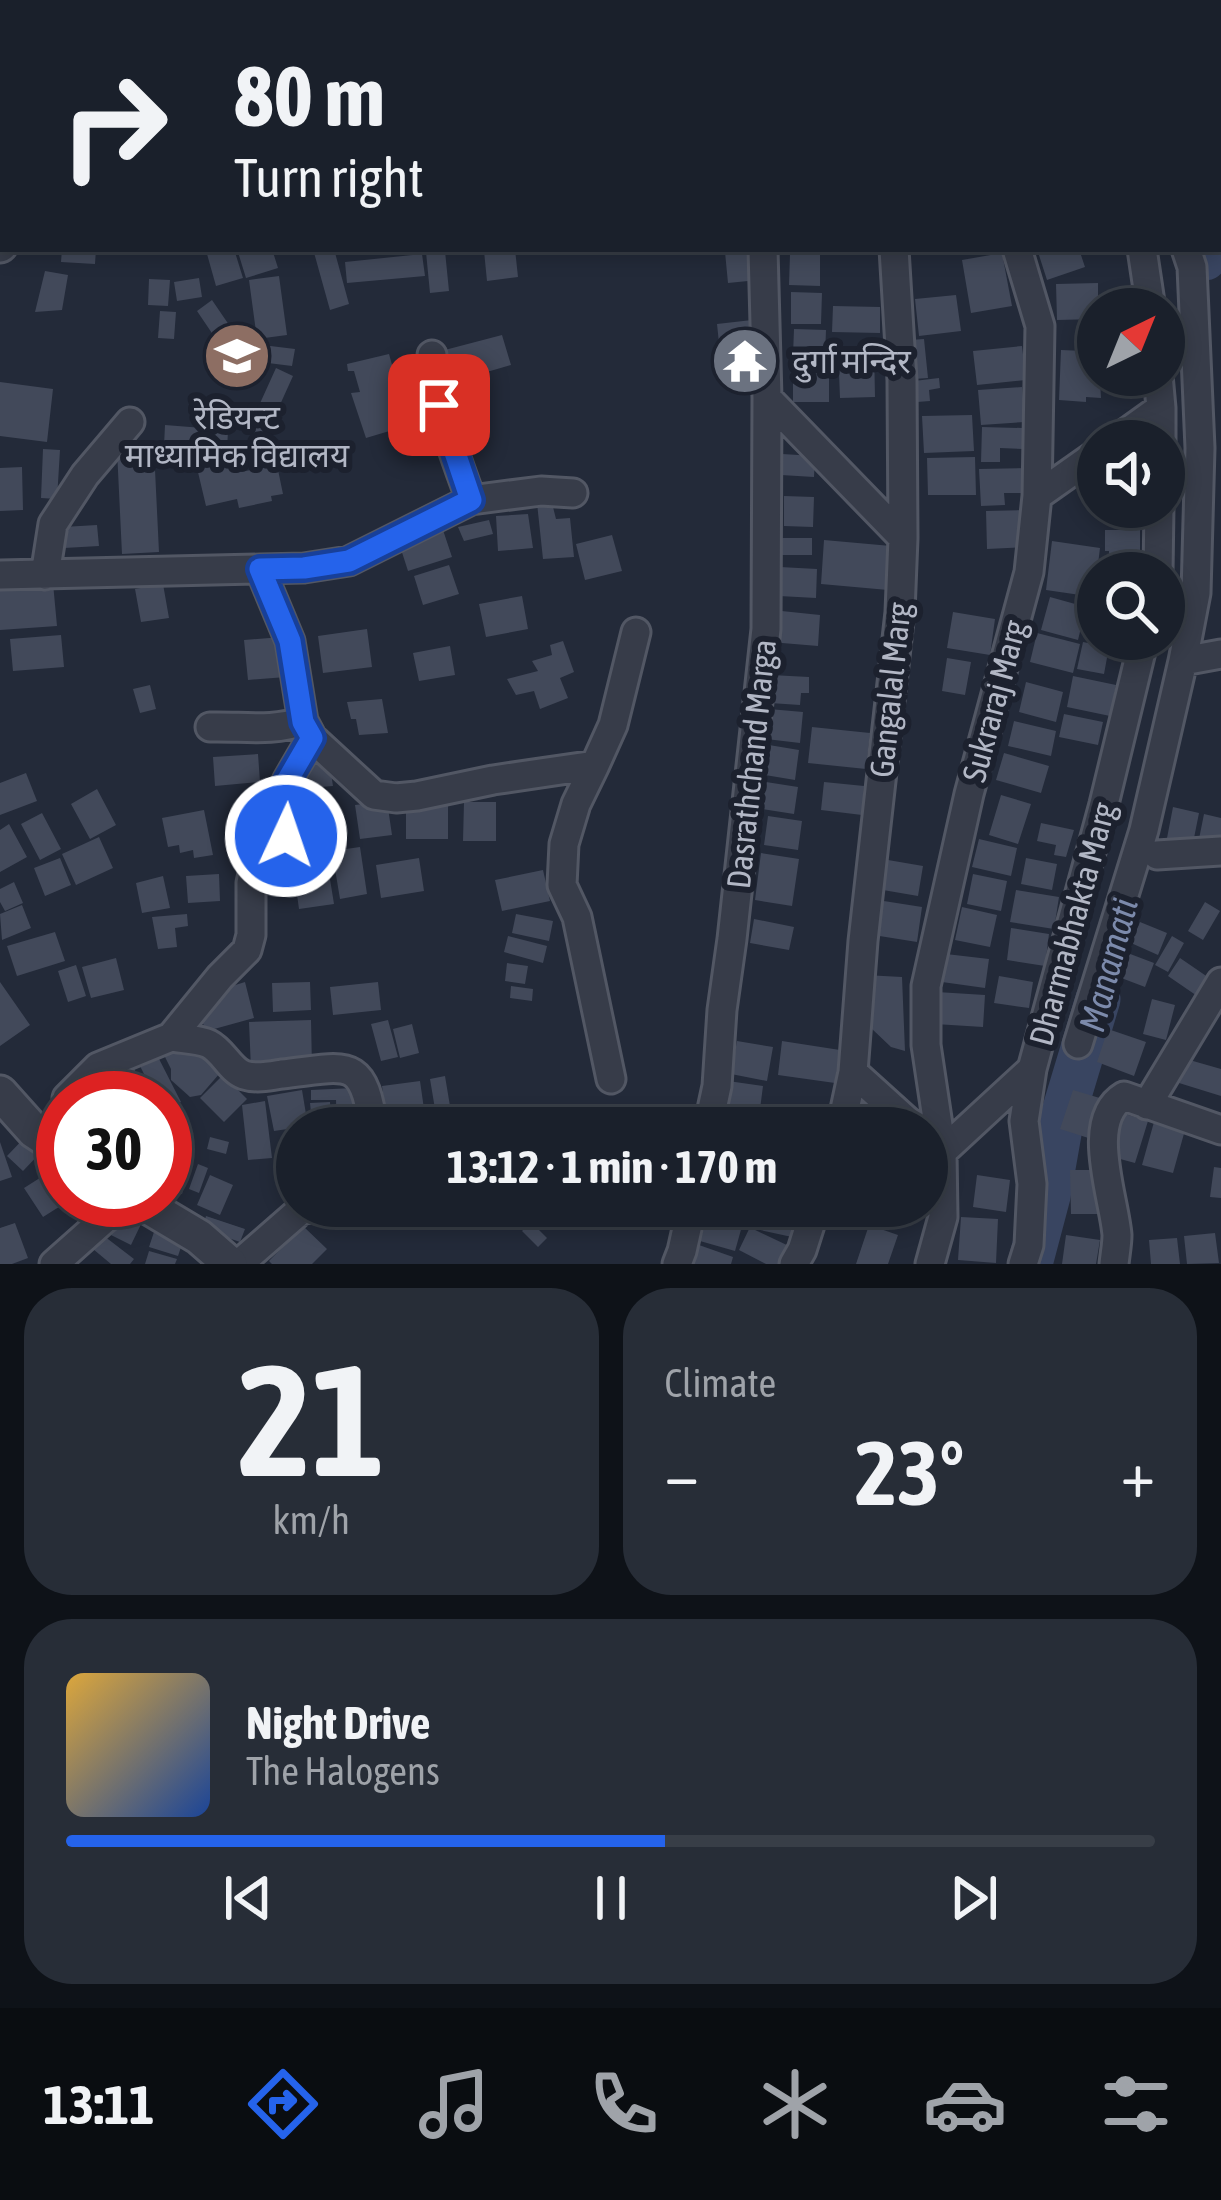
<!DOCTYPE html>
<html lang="en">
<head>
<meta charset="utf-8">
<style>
	:root { --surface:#1a202b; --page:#272d37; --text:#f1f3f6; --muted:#9fa3a9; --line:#383e47; --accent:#2563eb }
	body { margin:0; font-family:"Asap Condensed","Noto Sans Devanagari",sans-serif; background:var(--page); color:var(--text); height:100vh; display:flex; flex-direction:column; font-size:45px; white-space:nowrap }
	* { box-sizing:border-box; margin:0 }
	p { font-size:39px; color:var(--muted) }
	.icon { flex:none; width:66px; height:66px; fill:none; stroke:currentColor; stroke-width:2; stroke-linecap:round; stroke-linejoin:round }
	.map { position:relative; height:1264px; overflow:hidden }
	.side { display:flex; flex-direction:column; gap:24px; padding:24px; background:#0e1218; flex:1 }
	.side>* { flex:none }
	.banner { position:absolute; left:0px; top:0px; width:1221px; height:252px; box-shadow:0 6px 18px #0003,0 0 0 3px var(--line); background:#1a202b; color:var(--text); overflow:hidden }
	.needle { width:78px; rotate:43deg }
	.tools { position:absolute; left:1077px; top:288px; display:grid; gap:24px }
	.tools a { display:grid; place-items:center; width:108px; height:108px; border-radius:50%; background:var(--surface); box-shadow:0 6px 18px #0003,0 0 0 3px var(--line); font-size:60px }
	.speed { position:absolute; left:36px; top:1071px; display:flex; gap:24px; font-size:60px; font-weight:700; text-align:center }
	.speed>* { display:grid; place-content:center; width:156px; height:156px; border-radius:50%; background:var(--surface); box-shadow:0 6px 18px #0003,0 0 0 3px var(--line); line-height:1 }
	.speed .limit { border:18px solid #d22; background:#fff; color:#111 }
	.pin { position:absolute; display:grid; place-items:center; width:102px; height:102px; color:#fff; margin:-51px; border-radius:24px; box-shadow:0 6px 18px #0006 }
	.me { position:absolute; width:132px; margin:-66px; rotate:3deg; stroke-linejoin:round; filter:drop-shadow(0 0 9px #0008) }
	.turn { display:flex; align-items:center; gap:42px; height:252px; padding:0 36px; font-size:54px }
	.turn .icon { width:156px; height:156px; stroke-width:2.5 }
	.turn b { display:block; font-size:84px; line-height:102px }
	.big { font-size:90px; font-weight:700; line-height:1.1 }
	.side .card { flex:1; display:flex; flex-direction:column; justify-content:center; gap:18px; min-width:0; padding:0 42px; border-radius:48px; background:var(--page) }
	.side .dial { align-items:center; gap:0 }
	.dial b { font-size:156px; line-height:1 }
	.song { display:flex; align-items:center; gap:36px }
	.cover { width:144px; height:144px; border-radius:18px; background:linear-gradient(135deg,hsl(40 70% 55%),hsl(220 70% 35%)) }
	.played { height:12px; border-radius:6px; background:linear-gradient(90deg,var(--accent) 55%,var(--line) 55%) }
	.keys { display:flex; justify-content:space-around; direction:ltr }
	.heat { display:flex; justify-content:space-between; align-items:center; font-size:66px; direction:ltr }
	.side .tiles { flex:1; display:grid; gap:24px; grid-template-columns:1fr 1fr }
	.card:last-child { grid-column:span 2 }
	.trip { position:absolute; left:276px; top:1107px; width:672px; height:120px; border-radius:60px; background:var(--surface); box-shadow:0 6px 18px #0003,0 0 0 3px var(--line); font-weight:700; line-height:120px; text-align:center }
	.menu { display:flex; height:192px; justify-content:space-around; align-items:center; background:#0a0d11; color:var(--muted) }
	.menu .icon { width:84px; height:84px }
	.menu .current { color:var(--accent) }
	.menu b { font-size:54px; color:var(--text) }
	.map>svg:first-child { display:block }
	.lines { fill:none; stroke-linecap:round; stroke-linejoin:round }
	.river { stroke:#394561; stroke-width:45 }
	.building { fill:#42495a }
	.minor-casing { stroke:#525764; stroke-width:33 }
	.tertiary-casing { stroke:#525764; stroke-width:39 }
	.minor { stroke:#373c49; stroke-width:27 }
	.tertiary { stroke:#373c49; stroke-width:33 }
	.route-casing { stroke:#184099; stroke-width:30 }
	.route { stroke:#2563eb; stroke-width:21 }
	.labels { text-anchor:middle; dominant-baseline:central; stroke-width:12; stroke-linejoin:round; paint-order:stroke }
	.poi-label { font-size:33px; fill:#b2b7c5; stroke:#1c212e; text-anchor:start }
	.street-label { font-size:33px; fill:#b2b7c5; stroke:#1c212e }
	.water-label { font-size:36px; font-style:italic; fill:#7c8aab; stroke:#1c212e }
</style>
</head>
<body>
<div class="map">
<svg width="1221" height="1264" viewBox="0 0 1221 1264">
	<rect width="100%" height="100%" fill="#232a39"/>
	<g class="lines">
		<!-- river -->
		<path class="river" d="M1204,249L1205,258
			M1030,1264L1048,1196L1061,1122L1098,999"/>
	</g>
	<!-- building -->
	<path class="building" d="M62,249H96L95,264L61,262Z
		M224,249H234L243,278L216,286L207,254Z
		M237,249H272L278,268L246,278Z
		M313,249H334L349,304L330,310Z
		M515,249L518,277L487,281L484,251Z
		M754,249L758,280L728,283L725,252Z
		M1037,249H1079L1085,267L1047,280Z
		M445,251L449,291L430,293L426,252Z
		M1002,253L1012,306L971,313L962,260Z
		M422,254L425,276L347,283L345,262Z
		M790,254H820V286L789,285Z
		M45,271L68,275L62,310L35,312Z
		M279,276L287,335L257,339L249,280Z
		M199,278L202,297L177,301L174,282Z
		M149,279L170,280L168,306L148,305Z
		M1098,283V319L1057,320L1056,284Z
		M1112,289H1130V309H1113Z
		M791,292L822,293L821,324H791Z
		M956,295L961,331L919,336L915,299Z
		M212,300L240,341L224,351L197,311Z
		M833,306L880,307V333L832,332Z
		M160,311L176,312L174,339L158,338Z
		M752,320L758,377L723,381L717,324Z
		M794,329L826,330L825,356L793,355Z
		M502,335L511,365L480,374L478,364L463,368L458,358L443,360L441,351Z
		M924,339L928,378L914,379L910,340Z
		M246,343L295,349L292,366L244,360Z
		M1022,346L1026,380L977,385L973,351Z
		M1085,346H1098L1101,398L1086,397V402L1059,400L1061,350L1085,351Z
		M874,347L875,397L840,398L838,348Z
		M389,354L398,386L411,383L423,421L366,438L351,393L360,392L354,371H348L347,364Z
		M276,368L293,376L264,440L247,432Z
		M793,368H829V402H793Z
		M1107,375H1135L1136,383H1107Z
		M939,378L940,388L929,390L930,401L917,402L914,381Z
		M0,382L53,389L47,442L0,436Z
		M1022,387L1025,422L981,425L978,390Z
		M972,415L974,451L924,453L922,416Z
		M165,425L228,430L227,451L164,446Z
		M982,427L1023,428V449L1000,448V462H981Z
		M43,449L60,450L57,499L41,498Z
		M154,449L159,552L122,554L117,450Z
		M782,454L815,456L814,477L781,475Z
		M975,457L976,495H928L927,458Z
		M233,461L235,473L277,465L283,494L271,496L272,501L239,508L237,499L206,506L197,468Z
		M22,467L23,510L0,511V468Z
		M1028,468L1029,493H1004L1005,505L981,506L979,469Z
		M784,496L814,497L813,527L784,526Z
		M537,503H552L556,519L570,518L574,557L543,559Z
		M1108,507H1128V513L1140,512V523L1106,524Z
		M1027,510L1029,547L987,549L986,511Z
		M528,514L533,548L498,551L496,516Z
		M489,520L493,534L464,541L458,527Z
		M97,525L99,546L64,548L63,527Z
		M442,527L452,557L408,571L398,540Z
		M1105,530H1140V551H1129V555H1109V551H1105Z
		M612,535L622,571L585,580L576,544Z
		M780,538H812V555H780Z
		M824,540L891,546L888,590L821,584Z
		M1052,541L1100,548L1094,597L1046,590Z
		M1143,559L1144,573H1114L1113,560Z
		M449,565L459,594L423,605L414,576Z
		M780,567L817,569L816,598L779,596Z
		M53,583L57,626L0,630V587Z
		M163,584L169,618L141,622L135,589Z
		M522,596L528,629L486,637L479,604Z
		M1050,597L1086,607L1078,640L1041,630Z
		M772,610L820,615L818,646L770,642Z
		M953,612L995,619L990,655L947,648Z
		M367,629L372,667L323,673L318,636Z
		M1037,633L1080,644L1073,673L1030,662Z
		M61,635L64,667L13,671L10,639Z
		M282,637L286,677L248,680L244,640Z
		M563,641L574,672L560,678L568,698L540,709L534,691L516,695L507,679L538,671L532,661L552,655L550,645Z
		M1083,642L1109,647L1104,674L1077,669Z
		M450,646L455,675L419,681L413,653Z
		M947,658L971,662L965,695L942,691Z
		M771,675L809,677V693H801L800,705L770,703Z
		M1073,676L1116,685L1110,716L1067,707Z
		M1026,682L1063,692L1056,722L1019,712Z
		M150,685L156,709L140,713L133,689Z
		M382,699L388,733L359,735L356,719H351L347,702Z
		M769,709L803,712L800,743L766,739Z
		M1064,714L1103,722L1098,745L1059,737Z
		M1014,721L1056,731L1051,756L1008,746Z
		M812,727L870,733L866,769L808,763Z
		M769,745L799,750L795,780L765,775Z
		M1004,753L1049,766L1041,793L996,780Z
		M258,754L260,782L215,786L213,757Z
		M306,761H329L333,786L308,788Z
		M26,773L37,801L0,815V783Z
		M766,782L798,787L794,814L762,809Z
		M824,782L864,786L862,815L821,810Z
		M97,789L116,825L90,839L71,804Z
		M1001,795L1031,804L1018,844L989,835Z
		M329,797L330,840L298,841L297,798Z
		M387,801L392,835L360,839L355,805Z
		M464,802H496V841H463Z
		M406,805H448V839H406Z
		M1173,807L1199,813L1193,843L1167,838Z
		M204,810L213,855L194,858L193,850L180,853L179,845L168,847L162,818Z
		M42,813L61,849L40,860L21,824Z
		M1204,814L1221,818V844L1199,839Z
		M768,816L802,821L798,850L764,845Z
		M1041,823L1074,830L1066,857L1054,855L1056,845L1037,841Z
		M9,824L27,857L0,872V830Z
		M99,837L113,868L76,885L62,854Z
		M979,839L1017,848L1011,876L972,867Z
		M360,847L367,894L340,899L332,851Z
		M761,853L799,859L792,906L755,900Z
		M326,854L334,904L299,909L292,859Z
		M60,858L71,885L45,896L34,868Z
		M419,858L424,891L381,898L376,865Z
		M1026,858L1057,864L1052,890L1021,884Z
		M888,860L923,866L918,896L883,890Z
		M543,870L550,901L502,911L495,880Z
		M219,874L220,901L188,903L186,876Z
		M973,874L1007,881L1001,911L967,904Z
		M163,876L170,908L142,913L136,883Z
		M14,882L23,903L5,911L0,902V889Z
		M1016,890L1059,897L1054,929L1010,922Z
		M871,899L922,907L917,942L867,934Z
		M1205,902L1220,911L1203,940L1188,931Z
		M22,905L31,928L2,940L0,914Z
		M962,907L997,915L990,947L955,940Z
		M187,914L188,926L175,928L177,947L158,949L152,917Z
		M516,914L553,921L549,941L512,933Z
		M754,919L794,927L789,950L750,943Z
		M1140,922L1167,933L1158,955L1131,943Z
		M1011,928L1049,934L1045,966L1007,960Z
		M55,932L65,961L17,976L7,946Z
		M508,936L547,946L543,963L504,952Z
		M1172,936L1184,943L1168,972L1155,965Z
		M1125,952L1154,963L1145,987L1116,976Z
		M946,954L989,959L985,988L942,982Z
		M116,958L124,990L91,998L82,967Z
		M1180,958L1215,982L1203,1000L1168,976Z
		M507,963L528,966L525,984L505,981Z
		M76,965L86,996L68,1002L58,971Z
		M865,975L902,977L905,1051L891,1047L871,1028Z
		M999,976L1033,982L1029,1008L994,1003Z
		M0,982L30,1025L0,1046Z
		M245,982L254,1018L207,1031L200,1018L213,992Z
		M310,982L311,1010L273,1012L272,983Z
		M378,982L381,1010L333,1015L330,987Z
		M511,986L533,989L532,1001L510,998Z
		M937,992L985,995L983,1027L935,1024Z
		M1152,999L1175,1005L1166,1040L1143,1034Z
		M311,1020L312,1067L251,1069L249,1022Z
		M388,1020L398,1057L381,1061L371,1024Z
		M412,1024L419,1053L400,1058L393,1029Z
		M1108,1029L1146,1042L1134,1076L1097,1062Z
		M737,1041L773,1047L767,1081L731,1074Z
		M782,1041L840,1050L835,1083L778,1075Z
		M174,1049L186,1055L210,1054L220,1073L201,1095L190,1097L171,1080V1069L163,1053Z
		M156,1053L181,1102L165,1110V1098H156L138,1062Z
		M1186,1059L1221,1069V1096L1179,1083Z
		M131,1063L150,1098H123L110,1075Z
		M223,1075L247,1099L224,1122L200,1098Z
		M445,1076L450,1106L435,1109L430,1079Z
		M721,1080L763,1086L759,1117L716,1111Z
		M420,1081L424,1109L386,1114L382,1086Z
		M354,1088L356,1128H337L336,1100H311V1090Z
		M302,1090L308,1126L274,1131L267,1096Z
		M1073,1090L1113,1102L1101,1142L1060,1129Z
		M265,1101L272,1158L248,1160L242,1105Z
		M330,1102L331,1120L312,1122L310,1103Z
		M505,1105L511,1128H460L457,1117Z
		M1122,1113L1148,1121L1135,1163L1109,1156Z
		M439,1114L442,1128H403L402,1122Z
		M1154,1122L1185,1130L1173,1173L1142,1165Z
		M28,1134L44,1149L23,1171L7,1156Z
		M210,1137L229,1142L226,1154L207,1149Z
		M0,1142L12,1177L0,1181Z
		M297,1145V1169L289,1170L285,1147Z
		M198,1164L208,1168L199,1193L189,1189Z
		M176,1165L189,1169L182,1194L169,1190Z
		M1214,1167L1221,1168V1198L1210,1197Z
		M54,1169L63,1183V1200H70L43,1217L24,1188Z
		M1070,1170H1097L1098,1214H1071Z
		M210,1175L233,1185L220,1215L197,1205Z
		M977,1175L1010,1180L1006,1212L973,1207Z
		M765,1206L798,1209L792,1237L751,1228L791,1247L783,1264H766L739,1250L750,1227H747L750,1212L763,1215Z
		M857,1206H891L889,1226L855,1222Z
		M710,1208L744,1219L735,1251L700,1241Z
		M124,1210L143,1220L131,1245L111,1235Z
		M206,1216L245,1229L240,1242L202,1229Z
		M961,1217L998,1219L996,1263L958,1260Z
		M531,1222L547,1238L538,1247L522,1231Z
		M15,1223L28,1258L12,1264H0V1228Z
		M869,1225L898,1235L888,1264H856Z
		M156,1226L185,1235L178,1256L149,1247Z
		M303,1226L327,1249L312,1264H272L269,1261Z
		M1215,1233L1219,1263L1187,1264L1184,1236Z
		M1066,1235L1100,1240L1096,1264H1062Z
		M104,1236L134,1259L130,1264H111L93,1249Z
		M1177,1238L1180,1264H1151L1149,1240Z
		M699,1245L733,1257L731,1264H692Z
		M149,1251L177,1259L175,1264H145Z"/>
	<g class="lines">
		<!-- minor casing -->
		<g class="minor-casing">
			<path id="minor" d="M421,0L423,3
				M738,0V3
				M869,0V3
				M938,0L939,3
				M992,0L994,3
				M1041,0L1043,3
				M1142,249L1151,309
				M432,355C435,406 454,452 471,500
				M1158,375L1161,408V441
				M767,398L903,538
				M1115,441L1161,408
				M1037,496L1098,453
				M260,569L304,568L349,561L471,500L541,491L573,493
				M1158,573L1159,507
				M0,575L260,569L290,641L303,721L312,738L374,795L396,798L417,796L493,780L595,765L576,804L564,844L562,885L577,917L611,1079
				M45,575L53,524L85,475L130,422
				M1183,661L1221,654
				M210,727C242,726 272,732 303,721
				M595,765L613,725L636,632
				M1157,855L1221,851
				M171,1037C183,1039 199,1039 209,1044C223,1051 230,1070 244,1075C256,1079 270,1076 282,1074C346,1067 364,1054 373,1128
				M1078,1044L1144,830L1183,661L1196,593L1200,448L1192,267L1186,249
				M853,1072L915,1128
				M67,1098L98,1067L171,1037L220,977L247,950L251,935V883L254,869L262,858L280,846L286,836L287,781L312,738
				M1147,1105L1221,982
				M708,1128L717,1086L722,1010L732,939L766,629L767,398L763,249
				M841,1128L853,1072L863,941L900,612L903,538L902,380L894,249
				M934,1145L942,1152L1032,1069L1104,804L1144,639
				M54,1264L126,1200
				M239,1264L302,1209L336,1206
				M677,1264L682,1251L692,1206
				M794,1264L802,1250L816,1206
				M930,1264L943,1217L942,1152L926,1045V986L969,794L1029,572L1037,496L1040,326L1017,249
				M1023,1264L1029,1245L1032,1184L1024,1121L1032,1069
				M1114,1264C1115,1254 1117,1244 1117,1235C1114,1197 1084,1120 1124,1096L1221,1130"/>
		</g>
		<!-- tertiary casing -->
		<g class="tertiary-casing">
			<path id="tertiary" d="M45,3V0
				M0,245L3,237
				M0,1093L34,1131L63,1150
				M137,1200L199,1237L230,1264"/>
		</g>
		<!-- minor -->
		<use href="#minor" class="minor"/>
		<!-- tertiary -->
		<use href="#tertiary" class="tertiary"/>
	</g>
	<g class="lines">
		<!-- route casing -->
		<g class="route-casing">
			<path id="route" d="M286,836L287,781L312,738L303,722L290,641L260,569L304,568L349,561L471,500L439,405"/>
		</g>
		<!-- route -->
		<use href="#route" class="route"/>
	</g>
	<!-- icons -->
	<defs>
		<g id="school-disc" transform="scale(3.45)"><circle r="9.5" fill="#8d6e63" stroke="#1c212e"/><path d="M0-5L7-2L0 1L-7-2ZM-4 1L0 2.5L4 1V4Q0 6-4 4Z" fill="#fff"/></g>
		<g id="temple-disc" transform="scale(3.45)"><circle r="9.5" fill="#6b7280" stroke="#1c212e"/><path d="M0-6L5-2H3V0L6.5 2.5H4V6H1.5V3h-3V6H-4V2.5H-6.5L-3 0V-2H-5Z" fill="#fff"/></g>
	</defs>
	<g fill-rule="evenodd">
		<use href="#school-disc" x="237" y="356"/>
		<use href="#temple-disc" x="745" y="361"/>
	</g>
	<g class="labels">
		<!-- poi labels -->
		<g class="poi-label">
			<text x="792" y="361">दुर्गा मन्दिर</text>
			<text x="237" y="417" text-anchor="middle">रेडियन्ट<tspan x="237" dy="38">माध्यामिक विद्यालय</tspan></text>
		</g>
		<!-- street labels -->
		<g class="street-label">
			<text transform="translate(890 690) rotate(-84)">Gangalal Marg</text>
			<text transform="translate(994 701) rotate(-75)">Sukraraj Marg</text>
			<text transform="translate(751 764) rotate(-84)">Dasrathchand Marga</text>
			<text transform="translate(1072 924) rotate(-75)">Dharmabhakta Marg</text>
		</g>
		<!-- water labels -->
		<g class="water-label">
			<text transform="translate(1108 965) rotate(-75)">Manamati</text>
		</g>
	</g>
</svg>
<div class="tools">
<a><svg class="needle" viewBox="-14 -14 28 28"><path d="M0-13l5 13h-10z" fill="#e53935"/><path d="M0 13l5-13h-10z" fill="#9fa3a9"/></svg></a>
<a><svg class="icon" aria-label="sound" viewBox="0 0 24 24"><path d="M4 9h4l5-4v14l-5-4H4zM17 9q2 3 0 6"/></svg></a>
<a><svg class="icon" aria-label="search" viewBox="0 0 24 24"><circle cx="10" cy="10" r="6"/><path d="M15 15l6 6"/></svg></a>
</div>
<div class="speed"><div class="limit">30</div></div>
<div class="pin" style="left:439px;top:405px;background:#d93025"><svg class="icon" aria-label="arrive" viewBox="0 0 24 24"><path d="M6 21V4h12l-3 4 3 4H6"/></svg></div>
<svg class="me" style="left:286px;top:836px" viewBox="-20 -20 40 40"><circle r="17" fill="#2563eb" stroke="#fff" stroke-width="3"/><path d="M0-11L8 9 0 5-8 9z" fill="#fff"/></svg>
<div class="trip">13:12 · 1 min · 170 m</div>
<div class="banner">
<div class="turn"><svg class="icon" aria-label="right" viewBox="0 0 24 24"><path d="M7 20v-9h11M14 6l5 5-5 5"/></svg><div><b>80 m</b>Turn right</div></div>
</div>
</div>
<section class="side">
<div class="tiles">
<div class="card dial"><b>21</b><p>km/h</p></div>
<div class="card"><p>Climate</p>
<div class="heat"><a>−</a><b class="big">23°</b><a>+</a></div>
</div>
<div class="card">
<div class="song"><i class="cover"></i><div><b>Night Drive</b><p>The Halogens</p></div></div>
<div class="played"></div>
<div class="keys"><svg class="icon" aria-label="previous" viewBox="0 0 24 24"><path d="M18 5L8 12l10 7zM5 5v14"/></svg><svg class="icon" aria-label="pause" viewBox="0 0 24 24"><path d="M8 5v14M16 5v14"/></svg><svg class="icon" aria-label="next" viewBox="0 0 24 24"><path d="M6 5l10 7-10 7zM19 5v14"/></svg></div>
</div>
</div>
</section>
<nav class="menu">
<b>13:11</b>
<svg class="icon current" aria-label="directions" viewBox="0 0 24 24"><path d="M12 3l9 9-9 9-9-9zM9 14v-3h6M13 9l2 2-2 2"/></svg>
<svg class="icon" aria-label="music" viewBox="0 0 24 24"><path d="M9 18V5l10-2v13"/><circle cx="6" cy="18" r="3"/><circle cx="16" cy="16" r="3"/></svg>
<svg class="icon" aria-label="phone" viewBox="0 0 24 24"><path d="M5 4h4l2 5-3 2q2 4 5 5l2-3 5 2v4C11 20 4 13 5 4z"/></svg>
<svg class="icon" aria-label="climate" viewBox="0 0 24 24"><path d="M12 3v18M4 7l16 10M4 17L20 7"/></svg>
<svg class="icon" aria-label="car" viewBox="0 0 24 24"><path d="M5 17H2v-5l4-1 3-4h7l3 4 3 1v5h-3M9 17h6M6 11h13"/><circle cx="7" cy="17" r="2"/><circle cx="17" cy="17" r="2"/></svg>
<svg class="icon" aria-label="filters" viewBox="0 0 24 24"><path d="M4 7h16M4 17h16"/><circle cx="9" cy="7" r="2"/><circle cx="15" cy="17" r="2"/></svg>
</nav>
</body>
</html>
